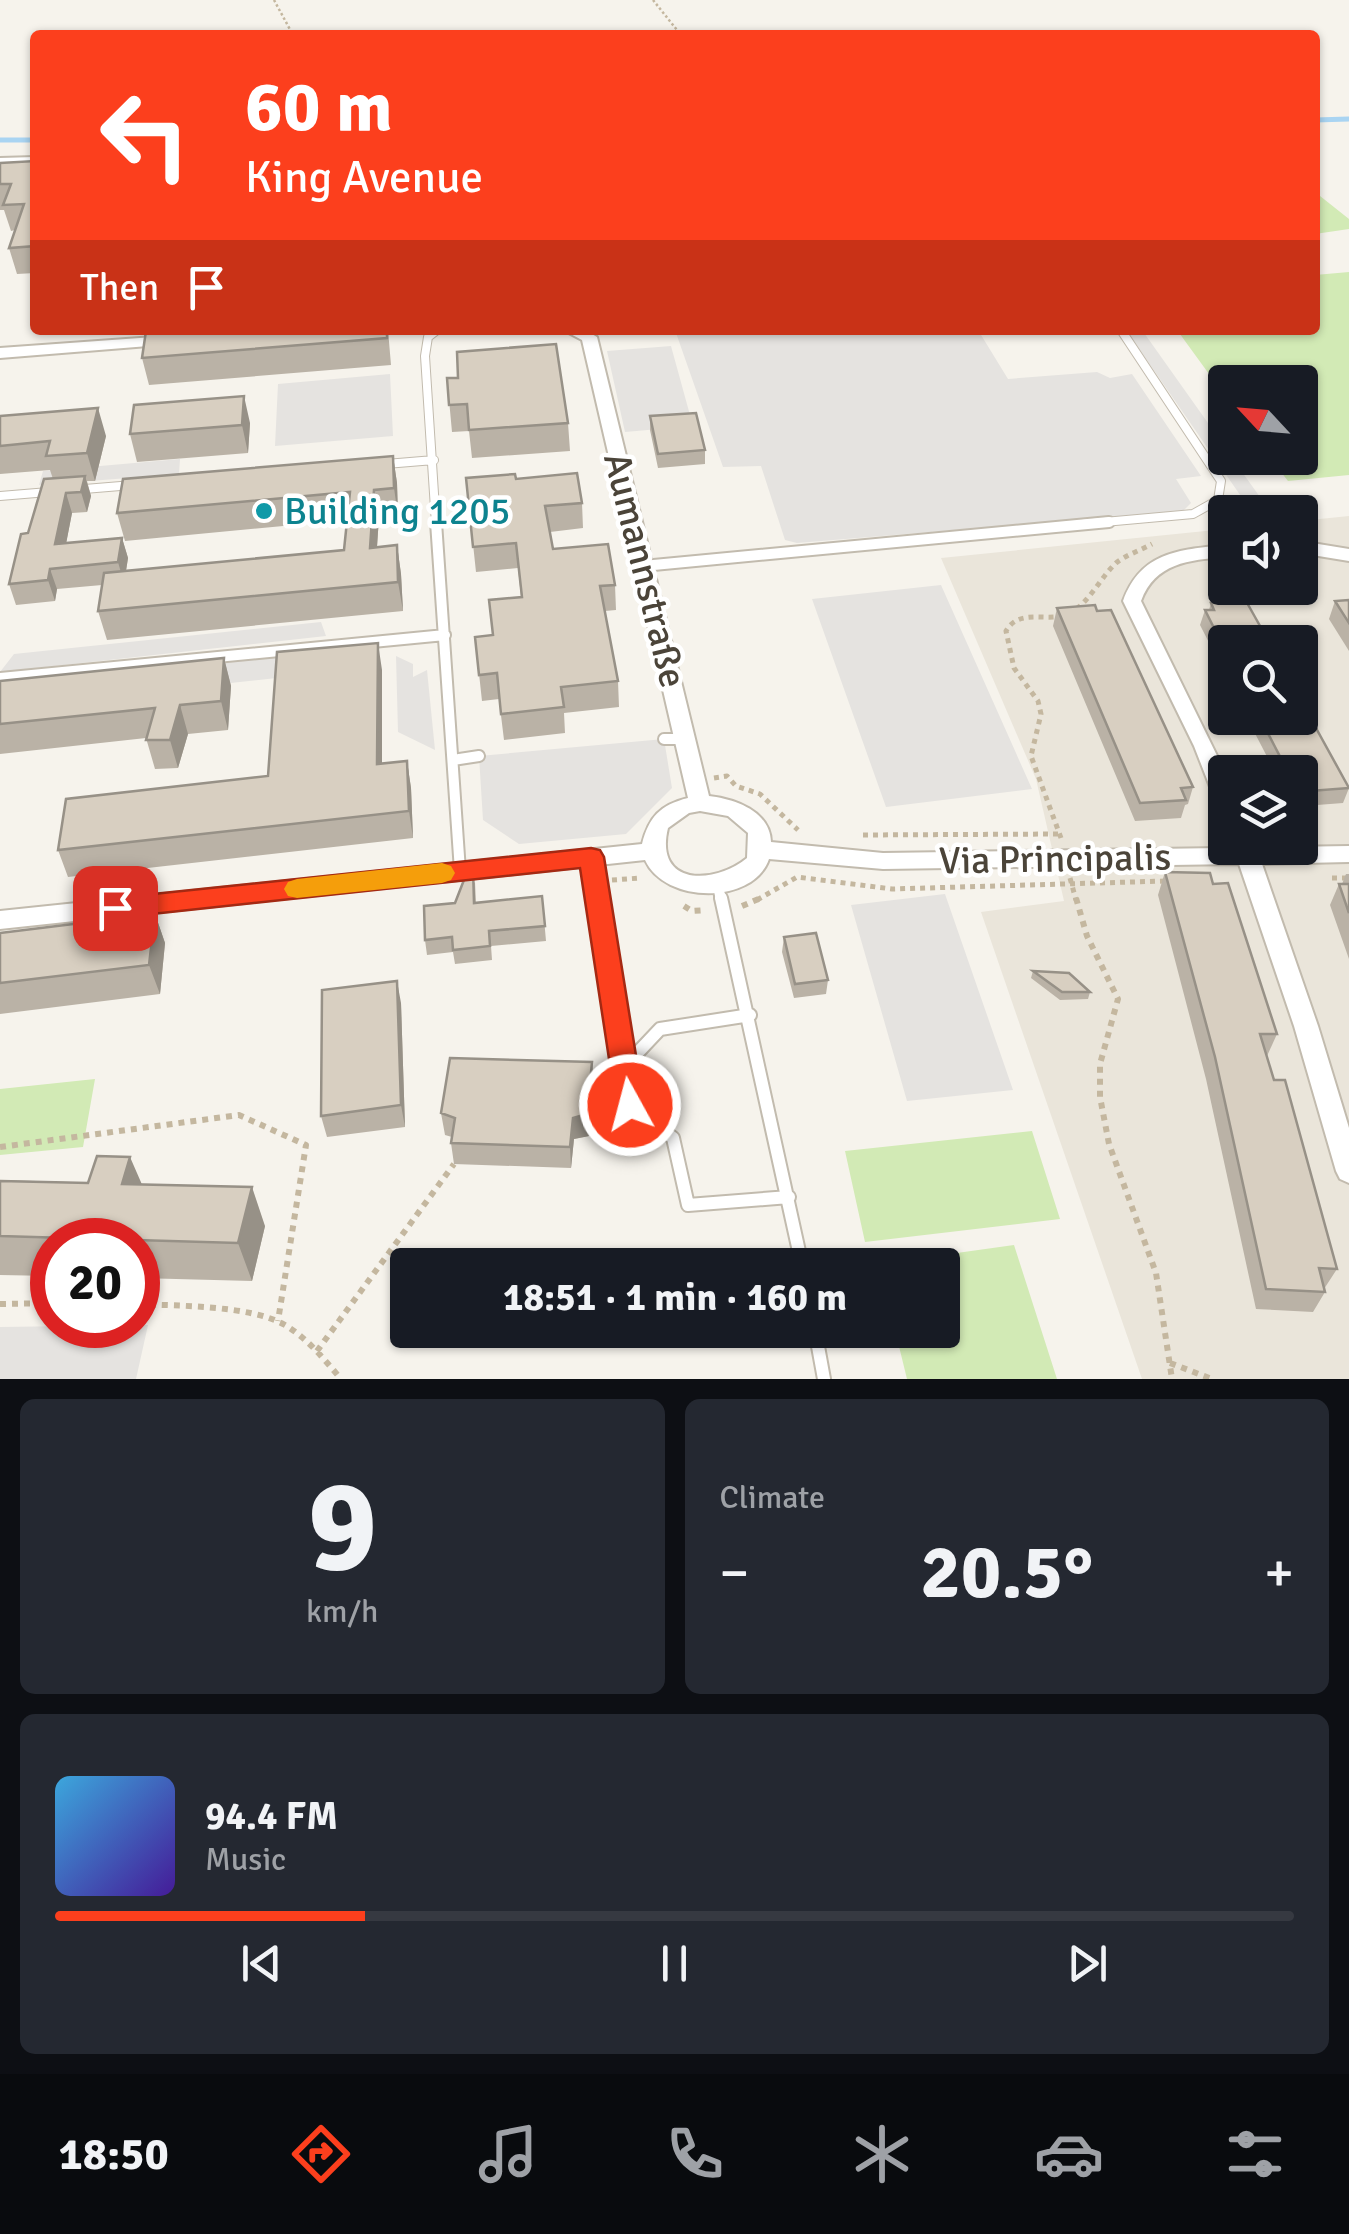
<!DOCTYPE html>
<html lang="en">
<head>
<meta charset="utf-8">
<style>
	:root { --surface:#171b24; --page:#242831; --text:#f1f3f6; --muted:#9ea1a6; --line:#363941; --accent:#fc3f1d }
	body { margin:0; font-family:Signika,sans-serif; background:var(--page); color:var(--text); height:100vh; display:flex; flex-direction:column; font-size:38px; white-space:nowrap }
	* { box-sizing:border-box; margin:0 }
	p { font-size:32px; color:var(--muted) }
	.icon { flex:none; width:55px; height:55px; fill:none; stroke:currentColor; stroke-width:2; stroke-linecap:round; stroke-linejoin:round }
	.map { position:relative; height:1379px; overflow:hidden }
	.panel { display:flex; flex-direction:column; gap:20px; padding:20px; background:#0d0f14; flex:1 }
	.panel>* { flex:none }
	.banner { position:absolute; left:30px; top:30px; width:1290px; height:305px; border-radius:10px; box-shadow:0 2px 8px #0004; background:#fc3f1d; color:#fff; overflow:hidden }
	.needle { width:65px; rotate:296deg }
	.buttons { position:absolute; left:1208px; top:365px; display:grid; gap:20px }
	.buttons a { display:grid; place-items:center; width:110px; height:110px; border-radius:10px; background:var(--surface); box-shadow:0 2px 8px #0004; font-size:50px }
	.speed { position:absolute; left:30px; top:1218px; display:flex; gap:20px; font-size:50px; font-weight:700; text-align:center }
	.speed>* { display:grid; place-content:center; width:130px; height:130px; border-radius:50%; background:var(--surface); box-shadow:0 2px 8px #0004; line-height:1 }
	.speed .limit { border:15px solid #d22; background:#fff; color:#111 }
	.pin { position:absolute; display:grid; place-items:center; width:85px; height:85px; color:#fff; margin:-42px; border-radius:20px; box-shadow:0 5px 15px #0006 }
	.me { position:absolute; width:110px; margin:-55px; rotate:353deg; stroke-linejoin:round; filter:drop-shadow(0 0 8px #0008) }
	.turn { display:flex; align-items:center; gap:35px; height:210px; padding:0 50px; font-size:45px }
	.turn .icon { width:130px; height:130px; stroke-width:2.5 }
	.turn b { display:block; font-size:70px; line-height:85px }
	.then { display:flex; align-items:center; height:95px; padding:0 50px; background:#0003; gap:20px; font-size:38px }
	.big { font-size:75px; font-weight:800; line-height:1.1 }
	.panel .card { flex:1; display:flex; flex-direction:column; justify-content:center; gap:15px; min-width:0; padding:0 35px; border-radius:15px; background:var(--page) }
	.panel .dial { align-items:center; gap:0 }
	.dial b { font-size:130px; line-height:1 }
	.song { display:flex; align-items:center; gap:30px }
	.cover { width:120px; height:120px; border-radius:15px; background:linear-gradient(135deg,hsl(200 70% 55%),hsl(260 70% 35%)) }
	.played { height:10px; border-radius:5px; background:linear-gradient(90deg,var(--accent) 25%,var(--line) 25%) }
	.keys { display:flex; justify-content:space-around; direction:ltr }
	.heat { display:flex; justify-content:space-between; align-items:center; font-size:55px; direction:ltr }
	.panel .tiles { flex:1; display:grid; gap:20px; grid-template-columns:1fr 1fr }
	.card:last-child { grid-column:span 2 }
	.trip { position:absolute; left:390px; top:1248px; width:570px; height:100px; border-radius:10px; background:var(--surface); box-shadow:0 2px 8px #0004; font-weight:800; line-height:100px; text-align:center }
	.tabs { display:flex; height:160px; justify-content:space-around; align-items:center; background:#090b0e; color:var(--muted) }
	.tabs .icon { width:70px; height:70px }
	.tabs .active { color:var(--accent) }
	.tabs b { font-size:45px; color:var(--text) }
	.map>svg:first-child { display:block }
	.residential { fill:#eae5da; fill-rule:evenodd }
	.green { fill:#d2eab5 }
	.parking { fill:#e5e3e0 }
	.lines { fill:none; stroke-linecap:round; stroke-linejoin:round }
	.stream { stroke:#a9d4f2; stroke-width:5 }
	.lane-far2-casing { stroke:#c2bbae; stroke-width:10 }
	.lane-far1-casing { stroke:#c2bbae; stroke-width:14 }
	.lane-casing { stroke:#c2bbae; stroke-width:16 }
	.street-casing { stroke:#c2bbae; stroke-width:4 }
	.path-far2 { stroke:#c4b79f; stroke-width:2.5; stroke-dasharray:2.5 2.5; stroke-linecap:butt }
	.path-far1 { stroke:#c4b79f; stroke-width:5; stroke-dasharray:5 5; stroke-linecap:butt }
	.path { stroke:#c4b79f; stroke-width:6; stroke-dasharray:6 6; stroke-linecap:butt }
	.lane-far2 { stroke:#fff; stroke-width:8 }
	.lane-far1 { stroke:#fff; stroke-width:10 }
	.lane { stroke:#fff; stroke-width:12 }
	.street { fill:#fff; fill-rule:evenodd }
	.wall { fill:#bab2a6 }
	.shaded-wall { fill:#979187 }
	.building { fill:#d8cfc1; stroke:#979187; stroke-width:2.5 }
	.route { fill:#fc3f1d; stroke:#a42913; stroke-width:2.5 }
	.slow { fill:#f59e0b }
	.culture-dot { fill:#0f9aa8; stroke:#fff; stroke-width:4 }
	.labels { text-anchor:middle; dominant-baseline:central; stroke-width:9; stroke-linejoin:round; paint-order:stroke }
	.culture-label { font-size:38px; fill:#0d838f; stroke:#fff; text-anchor:start }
	.street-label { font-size:38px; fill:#4b4439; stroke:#fff }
</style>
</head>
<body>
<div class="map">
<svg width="1349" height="1379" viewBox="0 0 1349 1379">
	<rect width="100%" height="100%" fill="#f6f3ec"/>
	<!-- residential -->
	<path class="residential" d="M1349,516V1379H1142L981,912L1064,901L1036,779L941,558L1225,529V588H1300V521ZM1225,642H1300V718H1225ZM1225,772H1300V848H1225Z"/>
	<!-- green -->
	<path class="green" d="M1315,192L1349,219V229L1315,234Z
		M1349,272V475L1288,481L1270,458H1300V382H1225V396L1177,330H1315V275Z
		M95,1079L83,1147L0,1155V1089Z
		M1032,1131L1060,1219L865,1242L845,1151Z
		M1014,1245L1057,1379H907L895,1330H942V1265L878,1264Z"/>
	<!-- parking -->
	<path class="parking" d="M675,330H978L1008,379L1097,372L1110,378L1132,374L1201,476L1176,479L1191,503L1183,511L797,543L785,540L761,466L723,467Z
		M1126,330H1142L1225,447V458H1232L1265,504L1247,505Z
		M671,346L693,426L625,432L607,351Z
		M390,374L393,436L275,446L278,384Z
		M180,459L179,474L39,485L43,471Z
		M330,474V489L190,501L192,486Z
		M941,585L1032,789L886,807L812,599Z
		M321,622L326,636L0,672L14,654Z
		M304,654V675L0,708V687Z
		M396,656L413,664V677L427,670L435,750L398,732Z
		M664,739L672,788L626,834L519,844L483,820L479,756Z
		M945,894L1013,1090L907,1101L851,905Z
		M148,1325L136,1379H0V1327Z"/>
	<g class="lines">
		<!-- stream -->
		<path class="stream" d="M1315,120L1349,119
			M0,140H35"/>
		<!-- lane-far2 casing -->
		<g class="lane-far2-casing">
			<path id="lane-far2" d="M0,496L434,460
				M436,524L425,356L428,337L437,330
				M1082,524L1193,514L1218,500L1221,481L1121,330"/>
		</g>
		<!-- lane-far1 casing -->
		<g class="lane-far1-casing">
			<path id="lane-far1" d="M436,522L460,871
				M643,566L1109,522
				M0,678L445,635
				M664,739H685
				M453,760L479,756
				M591,857L598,900
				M718,886L721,900"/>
		</g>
		<!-- lane casing -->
		<g class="lane-casing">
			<path id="lane" d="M597,898L630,1105L673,1138L688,1205L789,1197
				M721,898L802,1265
				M626,1065L660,1029L750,1015
				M815,1330L824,1379"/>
		</g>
		<!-- street casing -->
		<g class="street-casing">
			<path id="street" d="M35,157V165L0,166V158Z
				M563,330H585L597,337L709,796C735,799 770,811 771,842L883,853L1349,846V862L1262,864L1318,1026L1349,1128V1183L1340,1179L1336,1171L1294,1026L1239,864L883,869L769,859C753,905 665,904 645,860L0,929V911L642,844C649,817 660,805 688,798L582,340ZM700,811L728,816L748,833L747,858C714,885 654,886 668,828L689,813Z
				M168,336L173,338V344L0,358V348Z
				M1300,541L1349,549V561L1300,553Z
				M1225,545V557C1189,560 1155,563 1141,601L1225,772V805L1217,803L1214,797L1194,746L1123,601C1141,552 1178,550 1225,545Z"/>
		</g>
		<!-- path-far2 -->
		<path class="path-far2" d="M274,0L293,35
			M653,0L681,35"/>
		<!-- path-far1 -->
		<path class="path-far1" d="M714,778L727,776L736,786L760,794L798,830
			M863,835L1062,834
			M1061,838L1031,756L1041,714L1038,701L1014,668L1006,631C1020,606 1051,625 1072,612C1090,601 1101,577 1116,563C1126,555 1141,550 1152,544
			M1070,878L1076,900
			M1332,878H1349
			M612,880L641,878
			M757,900L797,877L892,889L1166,881"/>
		<!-- path -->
		<path class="path" d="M1076,898L1087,936L1118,999L1100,1064V1097L1109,1144L1156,1273L1172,1379
			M684,906L692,911L706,910
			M742,906L761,898
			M0,1147L239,1115L306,1145L278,1321
			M0,1304L52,1303
			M138,1304C178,1306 250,1305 285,1325C307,1338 324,1359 341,1379
			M317,1351L454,1164
			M1170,1363L1212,1379"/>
		<!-- lane-far2 -->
		<use href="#lane-far2" class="lane-far2"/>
		<!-- lane-far1 -->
		<use href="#lane-far1" class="lane-far1"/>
		<!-- lane -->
		<use href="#lane" class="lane"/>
		<!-- street -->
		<use href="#street" class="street"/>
	</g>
	<!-- wall -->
	<path class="wall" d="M35,161V273L17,274L9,248L15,230L11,231L4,210H0V163Z
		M165,330H388L391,365L149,385L142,358Z
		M447,378L568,423L570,451L472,458L469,431L452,432Z
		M0,416L106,436L95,481H87L91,496L87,512L72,513L66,543L122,538L128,558L126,571L344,550L347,520L125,541L117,513L393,456L397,483L398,516L379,517L377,547L397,545L401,574L403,611L107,640L98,611L102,585L57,589L55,601L16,605L9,584L28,533L53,479L50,470L0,474Z
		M650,416L705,450V464L658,468L650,430Z
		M250,423L248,453L137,462L130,434Z
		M466,478L516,479L582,503L583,528L550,532L553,549L615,585L616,610L605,611L618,681L619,707L564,713L565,733L504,740L499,699L482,701L475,637L492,635L521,597L518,568L476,572Z
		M1349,600V651L1329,619L1335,601Z
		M1211,603L1269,642H1225V674L1200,625L1205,610H1209Z
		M1057,608L1193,787L1188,804L1185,805L1181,818L1135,821L1053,626Z
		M224,658L231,686L228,730L188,734L178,768L155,769L146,738L0,754V681Z
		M382,670V764L407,761L411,788L413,838L68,877L58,850L268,776Z
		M1247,718H1300L1349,788L1343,803L1304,806L1300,798V772H1275Z
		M1165,872L1213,884L1277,1034L1267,1056L1337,1269L1324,1289L1325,1292L1313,1312L1256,1309L1206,1079L1158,895Z
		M1346,874H1349V959L1330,905L1339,884H1342Z
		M475,882L476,903L542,896L546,941L491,946L492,960L455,964L453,952L427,955L425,940Z
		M155,914L165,943L160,994L0,1014V933Z
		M784,937L828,980L826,994L794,998L782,952Z
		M1033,971L1090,992L1088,999L1060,1000L1031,978Z
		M401,1003L405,1127L327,1137L321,1116Z
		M592,1062L593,1084L589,1136L574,1139L571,1168L454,1164L451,1143L452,1137L445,1135L441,1113Z
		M0,1180L142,1184L265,1226L252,1281L138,1278V1240H52V1276L0,1275Z"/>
	<!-- shaded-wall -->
	<path class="shaded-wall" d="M244,396L250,423L248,453L242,425Z
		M98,408L106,436L95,481L87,453Z
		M393,456L397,483L398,516L394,488Z
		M85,476L91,496L87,512L81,492Z
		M374,490L379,517L375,576L370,548Z
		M66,493L72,513L62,565L55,544Z
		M122,538L128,558L124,583L118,562Z
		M397,545L401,574L403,611L398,582Z
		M50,569L57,589L55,601L48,580Z
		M378,643L382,670V791L377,764Z
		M224,658L231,686L228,730L221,701Z
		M180,705L188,734L178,768L170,740Z
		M407,761L411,788L413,838L409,811Z
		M155,914L165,943L160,994L149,965Z
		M397,981L401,1003L405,1127L401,1105Z
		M592,1062L593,1084L589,1136L574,1139L571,1168L570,1147L573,1118Z
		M130,1157L147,1196L122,1184Z
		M252,1187L265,1226L252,1281L238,1243Z"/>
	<!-- building -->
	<path class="building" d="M35,161V246L9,248L24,204L3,205L11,184H0V163Z
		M165,330H387V338L142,358L146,331Z
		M556,344L568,423L469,430L467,404L449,405L447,378H458L457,352Z
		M244,396L242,425L130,434L134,405Z
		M98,408L87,453L46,456L50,441L0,446V416Z
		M696,413L705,450L658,454L650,416Z
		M393,456L394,488L374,490L370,548L397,545L398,582L98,611L104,573L344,550L350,492L117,513L123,479Z
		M577,473L582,503L545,506L553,549L608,544L615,585L600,586L618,681L561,687L564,707L501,714L497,673L479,675L475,637L493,635L489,600L522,597L516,543L473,547L466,478L515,474L516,479Z
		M85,476L81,492L66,493L55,544L122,538L118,562L50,569L48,580L9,584L21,534L28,533L44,479Z
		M1349,600V623L1335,601Z
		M1246,601L1269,642H1225V650L1205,610H1214L1211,603Z
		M1095,605L1097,611L1111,610L1193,787L1181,788L1186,800L1140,803L1057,608Z
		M378,643L377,764L407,761L409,811L58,850L66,799L268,776L277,652Z
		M224,658L221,701L180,705L170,740H146L155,708L0,724V681Z
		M1300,699L1349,788L1310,791L1304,779H1300V772H1288L1260,718H1300Z
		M469,867H473L474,903L542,896L545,926L489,931L490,946L453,950L452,937L425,940L424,906L455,903Z
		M1165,872L1210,873L1213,884L1228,883L1277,1034H1260L1274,1080H1285L1337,1269L1319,1268L1325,1292L1266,1289L1215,1057Z
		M1339,884H1349V913Z
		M155,914L149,965L0,983V933Z
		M816,933L828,980L795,984L784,937Z
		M1033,971L1069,973L1090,992H1062Z
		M397,981L401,1105L321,1116L322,990Z
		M450,1058L592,1062L587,1114L573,1118L570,1147L451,1143L455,1118L441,1113Z
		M97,1156L130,1157L122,1184L252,1187L238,1243L0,1236V1181L88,1183Z"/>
	<!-- route -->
	<path class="route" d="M591,848L600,850L604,857L644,1105L640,1114L630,1117L620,1114L616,1105L580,868L115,918L106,915L102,908L106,901L115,898Z"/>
	<!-- slow -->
	<path class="slow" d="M442,863L451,866L455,873L451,880L442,883L297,898L288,896L284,889L288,882L297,879Z"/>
	<!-- markers -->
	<circle class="culture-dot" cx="264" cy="511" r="10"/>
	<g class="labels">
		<!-- culture labels -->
		<g class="culture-label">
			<text x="284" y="511">Building 1205</text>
		</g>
		<!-- street labels -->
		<g class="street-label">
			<text transform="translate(645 570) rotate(76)">Aumannstraße</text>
			<text transform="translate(1055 859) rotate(-1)">Via Principalis</text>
		</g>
	</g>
</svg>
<div class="buttons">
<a><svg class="needle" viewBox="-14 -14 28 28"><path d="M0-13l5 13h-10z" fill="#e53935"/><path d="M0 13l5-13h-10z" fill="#9ea1a6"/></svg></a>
<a><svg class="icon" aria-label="sound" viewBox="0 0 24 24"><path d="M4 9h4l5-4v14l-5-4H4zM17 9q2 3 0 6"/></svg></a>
<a><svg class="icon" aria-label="search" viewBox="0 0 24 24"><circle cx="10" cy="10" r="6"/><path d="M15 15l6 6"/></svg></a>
<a><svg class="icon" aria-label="layers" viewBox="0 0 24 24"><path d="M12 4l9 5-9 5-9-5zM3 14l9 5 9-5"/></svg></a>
</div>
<div class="speed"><div class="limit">20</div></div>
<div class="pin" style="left:115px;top:908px;background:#d93025"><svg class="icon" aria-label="arrive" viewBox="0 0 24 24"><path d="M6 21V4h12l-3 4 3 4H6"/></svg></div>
<svg class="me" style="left:630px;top:1105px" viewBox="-20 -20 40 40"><circle r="17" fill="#fc3f1d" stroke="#fff" stroke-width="3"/><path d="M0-11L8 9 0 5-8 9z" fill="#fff"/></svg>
<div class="trip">18:51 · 1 min · 160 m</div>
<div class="banner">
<div class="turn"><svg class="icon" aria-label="left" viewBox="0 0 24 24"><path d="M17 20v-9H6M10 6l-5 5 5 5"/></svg><div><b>60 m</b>King Avenue</div></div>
<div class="then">Then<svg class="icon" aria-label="arrive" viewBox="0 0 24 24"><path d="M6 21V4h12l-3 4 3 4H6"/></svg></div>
</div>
</div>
<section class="panel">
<div class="tiles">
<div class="card dial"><b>9</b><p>km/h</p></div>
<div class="card"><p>Climate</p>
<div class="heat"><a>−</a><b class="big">20.5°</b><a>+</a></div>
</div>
<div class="card">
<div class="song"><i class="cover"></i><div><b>94.4 FM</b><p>Music</p></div></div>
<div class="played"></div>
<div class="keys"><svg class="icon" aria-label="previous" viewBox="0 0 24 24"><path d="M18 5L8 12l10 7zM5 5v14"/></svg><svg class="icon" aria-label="pause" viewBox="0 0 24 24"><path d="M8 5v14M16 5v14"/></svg><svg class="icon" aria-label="next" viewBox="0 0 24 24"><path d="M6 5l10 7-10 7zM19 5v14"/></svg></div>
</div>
</div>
</section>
<nav class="tabs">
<b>18:50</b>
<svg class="icon active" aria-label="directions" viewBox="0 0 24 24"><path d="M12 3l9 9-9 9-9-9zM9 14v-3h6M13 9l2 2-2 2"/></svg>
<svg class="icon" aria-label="music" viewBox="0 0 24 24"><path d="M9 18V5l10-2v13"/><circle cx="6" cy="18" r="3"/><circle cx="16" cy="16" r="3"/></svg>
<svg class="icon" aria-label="phone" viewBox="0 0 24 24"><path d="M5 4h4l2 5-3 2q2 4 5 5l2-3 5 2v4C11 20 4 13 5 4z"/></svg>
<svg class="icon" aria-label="climate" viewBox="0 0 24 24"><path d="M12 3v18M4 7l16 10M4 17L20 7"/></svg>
<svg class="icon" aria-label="car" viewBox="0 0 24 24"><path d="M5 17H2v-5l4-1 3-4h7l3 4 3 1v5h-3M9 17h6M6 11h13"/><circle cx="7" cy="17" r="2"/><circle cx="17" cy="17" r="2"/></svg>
<svg class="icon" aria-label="filters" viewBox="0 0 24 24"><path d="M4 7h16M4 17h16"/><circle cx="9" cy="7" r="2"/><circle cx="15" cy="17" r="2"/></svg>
</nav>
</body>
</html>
